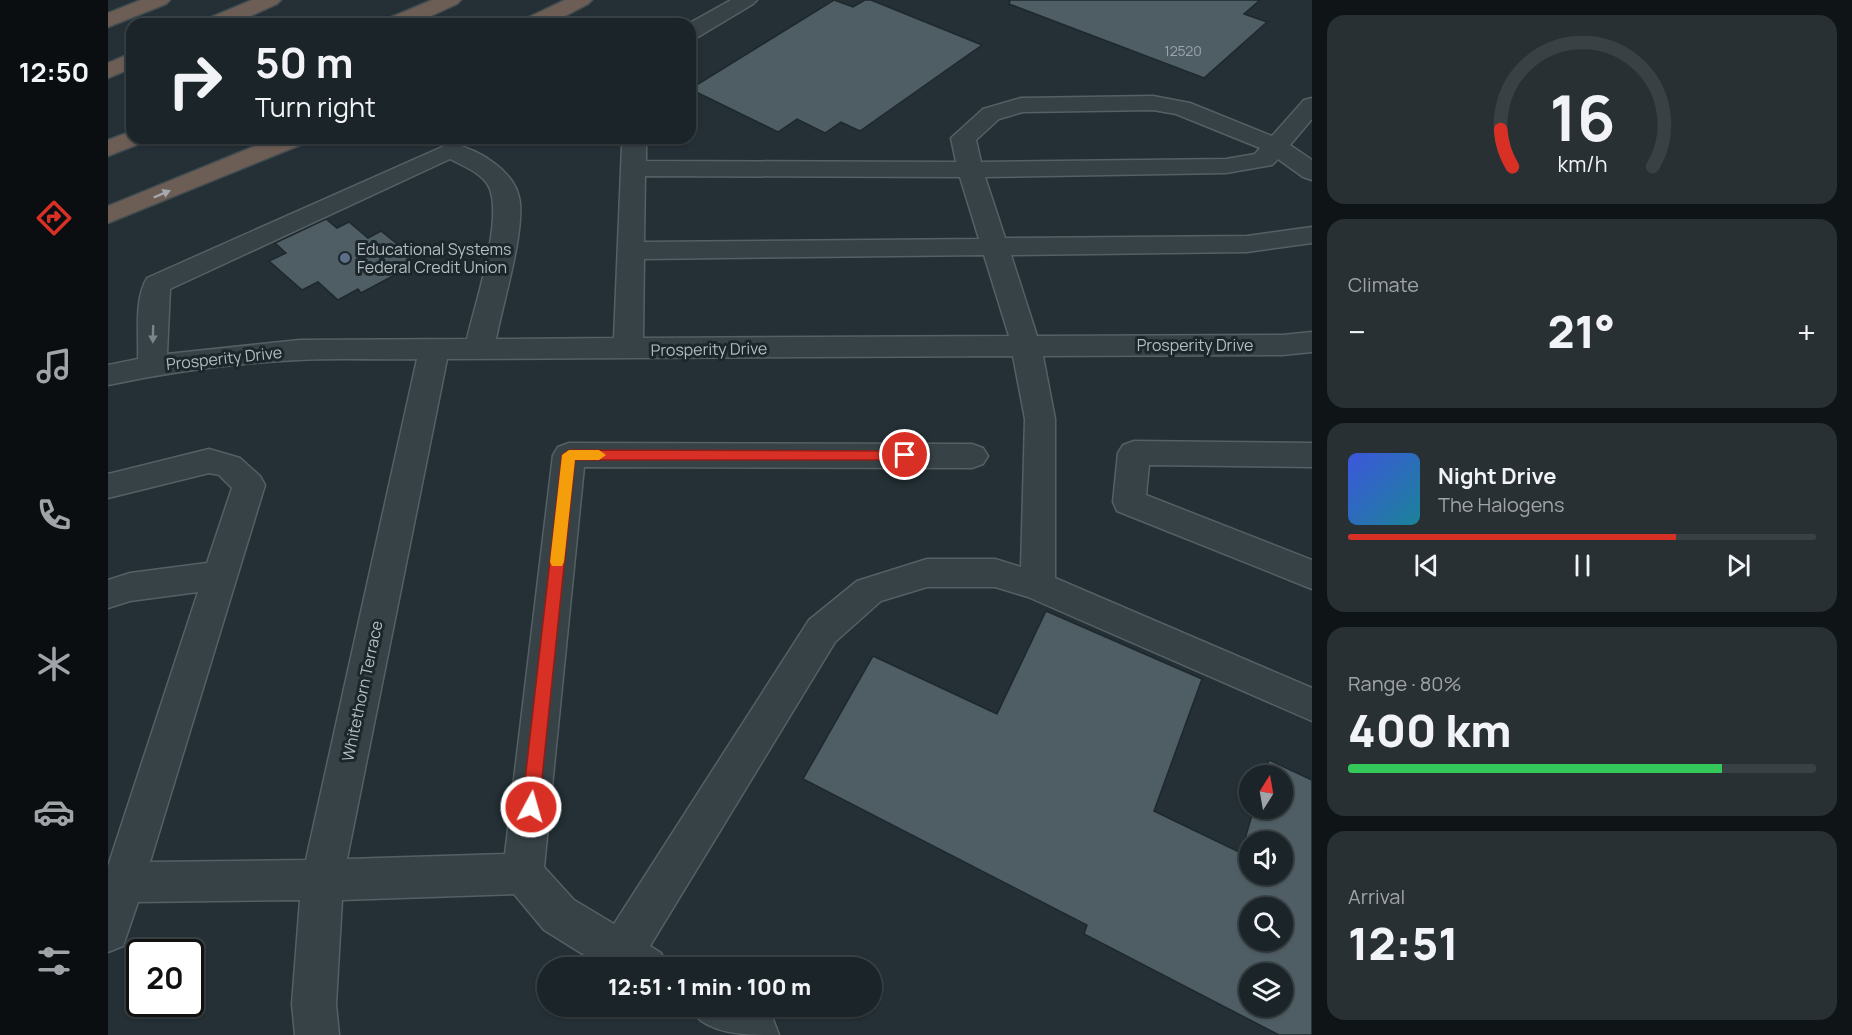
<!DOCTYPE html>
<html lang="en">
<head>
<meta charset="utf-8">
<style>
	:root { --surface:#1b2428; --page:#283034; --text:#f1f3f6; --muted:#a0a4a8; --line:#394145; --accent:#d93025 }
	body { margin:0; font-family:Manrope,sans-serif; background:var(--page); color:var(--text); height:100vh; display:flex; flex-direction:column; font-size:22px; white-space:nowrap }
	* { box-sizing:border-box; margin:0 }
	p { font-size:20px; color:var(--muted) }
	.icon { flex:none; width:33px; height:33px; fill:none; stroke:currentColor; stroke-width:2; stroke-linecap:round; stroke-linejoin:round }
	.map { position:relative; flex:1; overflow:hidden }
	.drawer { display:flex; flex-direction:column; gap:15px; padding:15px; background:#0f1416; width:540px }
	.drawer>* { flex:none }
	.top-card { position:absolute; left:18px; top:18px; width:570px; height:126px; border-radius:18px; box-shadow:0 2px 4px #0004,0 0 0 2px var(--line); background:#1b2428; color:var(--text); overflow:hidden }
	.needle { width:39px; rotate:11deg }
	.controls { position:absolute; left:1131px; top:765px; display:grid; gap:12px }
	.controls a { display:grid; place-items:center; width:54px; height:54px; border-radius:50%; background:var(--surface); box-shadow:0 2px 4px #0004,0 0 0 2px var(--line); font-size:30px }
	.speed { position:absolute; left:18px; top:939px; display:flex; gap:12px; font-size:30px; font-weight:700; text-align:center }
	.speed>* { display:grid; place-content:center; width:78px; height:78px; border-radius:50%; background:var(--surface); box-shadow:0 2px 4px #0004,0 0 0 2px var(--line); line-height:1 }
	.speed .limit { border:3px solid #111; border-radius:9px; background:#fff; color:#111 }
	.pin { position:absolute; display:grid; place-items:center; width:51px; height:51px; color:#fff; margin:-26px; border:3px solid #fff; border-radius:50%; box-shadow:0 2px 6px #0007 }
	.me { position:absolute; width:66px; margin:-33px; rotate:6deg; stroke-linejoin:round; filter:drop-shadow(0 0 4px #0008) }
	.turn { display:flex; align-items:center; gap:21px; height:126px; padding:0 30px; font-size:27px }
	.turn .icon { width:78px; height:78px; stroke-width:2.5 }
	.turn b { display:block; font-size:42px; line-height:51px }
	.big { font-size:45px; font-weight:800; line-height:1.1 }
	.drawer .widget { flex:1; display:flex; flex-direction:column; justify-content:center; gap:9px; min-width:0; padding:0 21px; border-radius:18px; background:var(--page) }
	.drawer .dial { align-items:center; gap:0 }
	.dial svg { height:156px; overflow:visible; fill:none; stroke:var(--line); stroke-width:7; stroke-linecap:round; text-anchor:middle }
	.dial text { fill:var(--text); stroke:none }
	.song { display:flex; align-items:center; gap:18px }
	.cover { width:72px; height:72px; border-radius:9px; background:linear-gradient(135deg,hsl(230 70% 55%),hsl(190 70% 35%)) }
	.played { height:6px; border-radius:3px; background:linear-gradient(90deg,var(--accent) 70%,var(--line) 70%) }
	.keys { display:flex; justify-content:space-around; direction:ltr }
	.heat { display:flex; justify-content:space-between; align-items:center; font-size:33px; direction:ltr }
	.charge { height:9px; border-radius:4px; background:linear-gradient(90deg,#34c759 80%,var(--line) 0) }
	.trip { position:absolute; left:429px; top:957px; width:345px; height:60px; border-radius:30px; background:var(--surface); box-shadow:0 2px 4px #0004,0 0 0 2px var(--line); font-weight:800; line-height:60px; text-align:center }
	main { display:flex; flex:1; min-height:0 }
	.tab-bar { display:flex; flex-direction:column; width:108px; justify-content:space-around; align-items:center; background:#0b0e10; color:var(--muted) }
	.tab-bar .icon { width:42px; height:42px }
	.tab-bar .on { color:var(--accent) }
	.tab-bar b { font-size:27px; color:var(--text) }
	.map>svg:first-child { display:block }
	.building { fill:#4f5e64; stroke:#1e292d; stroke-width:1.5; fill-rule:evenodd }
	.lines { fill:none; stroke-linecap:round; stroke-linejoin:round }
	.minor-casing { stroke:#556064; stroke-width:3 }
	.highway-casing { stroke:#424d51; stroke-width:3 }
	.minor { fill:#374247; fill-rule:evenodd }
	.highway { fill:#6c5d55; fill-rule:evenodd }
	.oneway { fill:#a4aaad }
	.oneway2 { fill:#7b868b }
	.route { fill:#d93025; stroke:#8d1f18; stroke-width:1.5 }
	.slow { fill:#f59e0b }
	.service-dot { fill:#5c6f8a; stroke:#1c272b; stroke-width:2 }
	.labels { text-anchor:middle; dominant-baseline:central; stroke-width:6; stroke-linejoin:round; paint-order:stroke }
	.number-label { font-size:14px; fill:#99a5ab }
	.poi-label { font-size:16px; fill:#b2bdc3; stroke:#1c272b; text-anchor:start }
	.street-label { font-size:16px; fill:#b2bdc3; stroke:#1c272b }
</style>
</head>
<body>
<main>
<nav class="tab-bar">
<b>12:50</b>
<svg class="icon on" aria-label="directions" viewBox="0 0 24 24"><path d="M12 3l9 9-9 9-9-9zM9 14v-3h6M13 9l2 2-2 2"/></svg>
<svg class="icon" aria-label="music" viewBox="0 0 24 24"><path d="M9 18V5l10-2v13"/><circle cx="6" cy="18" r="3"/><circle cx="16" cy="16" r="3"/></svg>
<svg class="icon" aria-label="phone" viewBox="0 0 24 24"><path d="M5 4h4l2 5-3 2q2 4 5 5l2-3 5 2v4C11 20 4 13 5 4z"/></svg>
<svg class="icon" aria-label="climate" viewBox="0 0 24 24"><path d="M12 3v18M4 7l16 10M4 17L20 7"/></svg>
<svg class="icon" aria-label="car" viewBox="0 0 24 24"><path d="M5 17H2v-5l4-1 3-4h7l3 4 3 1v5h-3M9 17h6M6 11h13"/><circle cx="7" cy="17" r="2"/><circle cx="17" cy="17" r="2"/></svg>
<svg class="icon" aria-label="filters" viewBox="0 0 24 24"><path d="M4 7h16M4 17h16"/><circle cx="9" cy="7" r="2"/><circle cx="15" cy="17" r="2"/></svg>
</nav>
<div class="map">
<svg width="1204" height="1035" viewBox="0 0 1204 1035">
	<rect width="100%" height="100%" fill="#243036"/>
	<!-- building -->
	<path class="building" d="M726,0L745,7L757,0H763L874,45L752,131L733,122L717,133L689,119L670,132L582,89Z
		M902,0H1152L1136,14L1159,22L1096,78L901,4Z
		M218,219L229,228L241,222L260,238L273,231L307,258L296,264L300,268L253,293L250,289L230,300L210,282L194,290L161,261L178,253L167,243Z
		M938,611L1094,679L1046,811L1133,853L1146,808H1174V776H1156L1161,760L1204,780V1035H1171L976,934L979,925L695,779L765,656L889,714ZM1142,842H1174V874H1142ZM1142,908H1174V940H1142ZM1142,974H1174V1006H1142Z"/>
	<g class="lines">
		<!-- minor casing -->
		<g class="minor-casing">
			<path id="minor" d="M623,0H649L645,4L590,37L582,39L580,24Z
				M1045,96L1082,103L1164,136L1196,100L1204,98V119L1182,145L1204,160V180L1195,177L1170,159L1164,165L1118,173L877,177L897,238L1139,236L1204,227V243L1139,252L903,255L929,336L1174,335L1204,332V352L1174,355L935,356L947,419V578L1204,688V721L920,597L887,587H819L773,601L727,642L542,946L553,953L560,968H497L436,930L406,894L234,900L228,1004L231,1035H187L184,1004L192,900L30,902L15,946L0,952V866L90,592L22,601L0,608V580L22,573L99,563L124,488L111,475L101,473L0,498V474L101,449L132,458L152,476L157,485L42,862L198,860L309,359C270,360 230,358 190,360C126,363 63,372 0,385V365L30,359C31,334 26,299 39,278L343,143C371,150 409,171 412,203C415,239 395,302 388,339L506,338L514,146L506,138H535L538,143V161L848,162L843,138L875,109L913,98ZM1045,110L1068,114L1152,148L1147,154L1118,159L873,162L868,140L891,119L915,112ZM342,159C355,166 372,172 380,185C397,215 367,304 359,339L192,340L59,354L62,289ZM537,176L852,177L871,239L536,242ZM876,255L901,336L535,338L536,259ZM905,356L917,419L913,567L887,559H819L749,581L701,620L506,924L466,900L436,867L476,467L864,468L875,464L880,456L875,448L864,444L461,443L450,447L445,455L397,854L239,859L339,359Z
				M1026,441L1204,443V467L1041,465L1038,495L1204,560V589L1009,511L1005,502L1010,453L1015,445Z
				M580,1006H644L665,1019L671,1035C636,1035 596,1035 580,1006Z"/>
		</g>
		<!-- highway casing -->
		<g class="highway-casing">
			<path id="highway" d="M33,0H62L58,4L0,27V13Z
				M144,0H173L169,4L125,24H96L99,19Z
				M324,0H353L349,4L305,24H276L279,19Z
				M457,0H484L480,4L442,24H414L417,19Z
				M24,53V68L0,78V63Z
				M24,131V138H36L33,143L0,156V140Z
				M167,138H200L197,143L0,223V206Z"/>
		</g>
		<!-- minor -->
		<use href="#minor" class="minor"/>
		<!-- highway -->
		<use href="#highway" class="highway"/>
	</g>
	<!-- one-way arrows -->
	<defs><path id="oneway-solid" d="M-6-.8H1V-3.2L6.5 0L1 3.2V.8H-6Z" transform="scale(1.5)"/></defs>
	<use class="oneway" href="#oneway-solid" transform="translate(54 194) rotate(-23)"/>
	<use class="oneway2" href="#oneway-solid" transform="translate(45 334) rotate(91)"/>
	<!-- route -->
	<path class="route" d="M461,450L797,451L804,455L797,460H467L431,807L429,812L423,815L417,812L414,807L454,455Z"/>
	<!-- slow -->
	<path class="slow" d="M461,450H491L498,455L491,460H467L456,562L454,566H444L442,562L454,455Z"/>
	<!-- markers -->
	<circle class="service-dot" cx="237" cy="258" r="6"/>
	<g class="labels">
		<!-- number labels -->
		<g class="number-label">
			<text x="1075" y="50">12520</text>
		</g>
		<!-- poi labels -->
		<g class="poi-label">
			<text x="249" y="249">Educational Systems<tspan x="249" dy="18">Federal Credit Union</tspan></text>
		</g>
		<!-- street labels -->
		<g class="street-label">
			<text x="1087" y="345">Prosperity Drive</text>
			<text transform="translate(601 349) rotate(-1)">Prosperity Drive</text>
			<text transform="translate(116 358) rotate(-6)">Prosperity Drive</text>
			<text transform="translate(254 691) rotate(-78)">Whitethorn Terrace</text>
		</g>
	</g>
</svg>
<div class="controls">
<a><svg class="needle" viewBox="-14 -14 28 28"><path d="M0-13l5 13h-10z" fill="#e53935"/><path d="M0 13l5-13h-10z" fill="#a0a4a8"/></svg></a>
<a><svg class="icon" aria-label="sound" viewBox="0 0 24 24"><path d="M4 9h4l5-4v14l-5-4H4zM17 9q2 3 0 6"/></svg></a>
<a><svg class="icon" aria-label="search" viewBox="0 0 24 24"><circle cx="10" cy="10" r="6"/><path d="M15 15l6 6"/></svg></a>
<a><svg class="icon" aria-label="layers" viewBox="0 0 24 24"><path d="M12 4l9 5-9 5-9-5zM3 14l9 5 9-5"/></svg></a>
</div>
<div class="speed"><div class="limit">20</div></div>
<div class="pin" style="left:797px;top:455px;background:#d93025"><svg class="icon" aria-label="arrive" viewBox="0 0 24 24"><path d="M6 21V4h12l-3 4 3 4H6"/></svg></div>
<svg class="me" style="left:423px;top:807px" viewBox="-20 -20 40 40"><circle r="17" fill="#d93025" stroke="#fff" stroke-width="3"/><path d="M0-11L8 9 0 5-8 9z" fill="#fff"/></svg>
<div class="trip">12:51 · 1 min · 100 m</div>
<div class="top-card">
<div class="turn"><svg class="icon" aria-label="right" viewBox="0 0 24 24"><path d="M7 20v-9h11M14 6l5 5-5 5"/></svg><div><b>50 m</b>Turn right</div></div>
</div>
</div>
<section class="drawer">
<div class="widget dial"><svg viewBox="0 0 100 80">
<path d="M14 69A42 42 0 1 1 86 69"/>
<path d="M14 69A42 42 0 0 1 8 50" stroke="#d93025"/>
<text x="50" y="56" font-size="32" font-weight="700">16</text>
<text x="50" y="72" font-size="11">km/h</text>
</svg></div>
<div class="widget"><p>Climate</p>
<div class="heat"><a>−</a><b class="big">21°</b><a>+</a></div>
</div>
<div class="widget">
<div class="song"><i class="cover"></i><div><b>Night Drive</b><p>The Halogens</p></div></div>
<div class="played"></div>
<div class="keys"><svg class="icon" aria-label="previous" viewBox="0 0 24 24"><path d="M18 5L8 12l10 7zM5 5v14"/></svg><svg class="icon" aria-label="pause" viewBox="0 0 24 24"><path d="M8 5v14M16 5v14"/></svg><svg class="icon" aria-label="next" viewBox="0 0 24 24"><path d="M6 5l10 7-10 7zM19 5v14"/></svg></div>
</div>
<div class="widget"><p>Range · 80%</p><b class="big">400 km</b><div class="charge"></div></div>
<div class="widget"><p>Arrival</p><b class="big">12:51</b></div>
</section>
</main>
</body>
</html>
